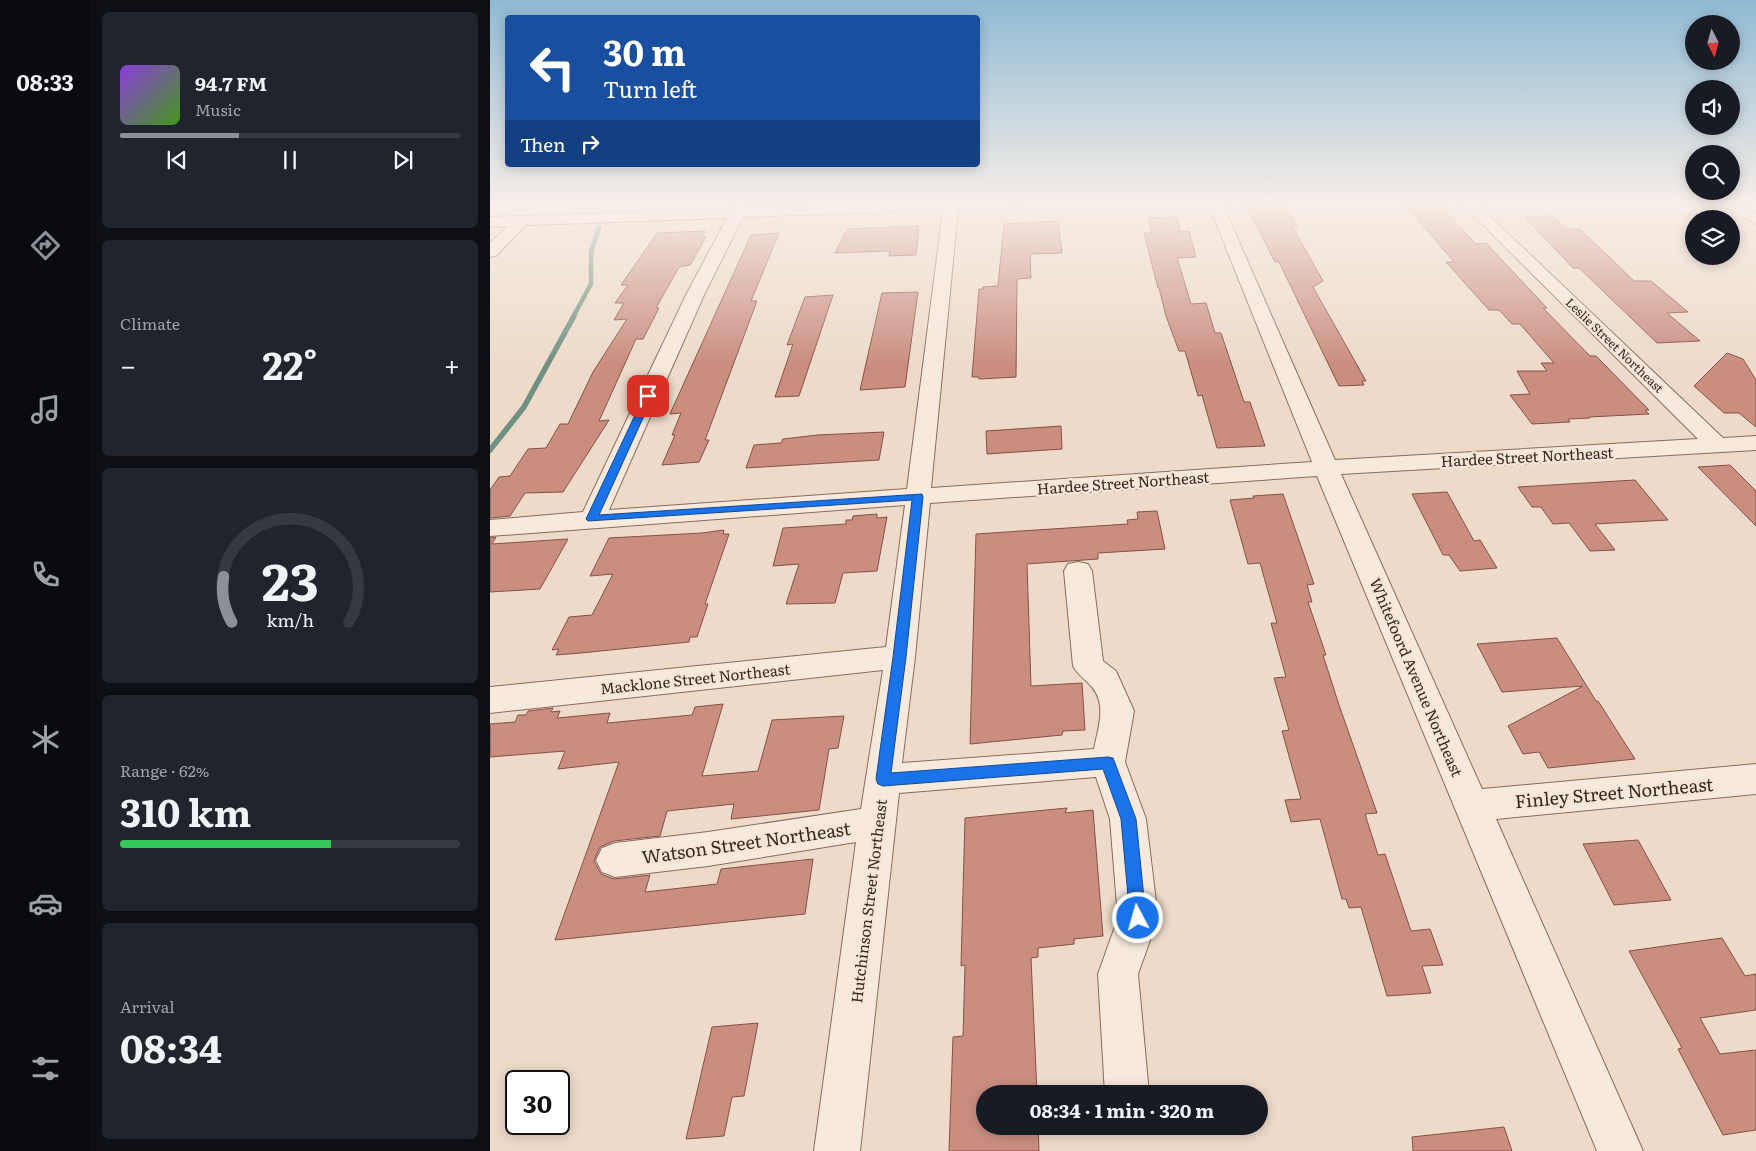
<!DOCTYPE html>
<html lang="en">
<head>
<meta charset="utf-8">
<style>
	:root { --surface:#171b24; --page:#20242c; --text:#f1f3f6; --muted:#9ea1a6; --line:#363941; --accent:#8c9099 }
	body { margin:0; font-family:Literata,serif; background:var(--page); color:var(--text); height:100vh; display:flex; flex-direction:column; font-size:19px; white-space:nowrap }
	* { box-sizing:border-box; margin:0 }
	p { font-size:16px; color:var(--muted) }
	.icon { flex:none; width:28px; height:28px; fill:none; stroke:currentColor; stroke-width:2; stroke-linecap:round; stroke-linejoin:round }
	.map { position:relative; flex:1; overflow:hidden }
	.drawer { display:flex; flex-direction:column; gap:12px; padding:12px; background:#0d0f14; width:400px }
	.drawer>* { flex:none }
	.top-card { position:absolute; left:15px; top:15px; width:475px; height:152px; border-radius:5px; box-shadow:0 2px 12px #0003; background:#1a4fa0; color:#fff; overflow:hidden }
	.needle { width:32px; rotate:174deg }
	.controls { position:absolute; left:1195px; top:15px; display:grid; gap:10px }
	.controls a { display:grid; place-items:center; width:55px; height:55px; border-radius:50%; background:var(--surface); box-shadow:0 2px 12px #0003; font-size:25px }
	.speed { position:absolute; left:15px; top:1070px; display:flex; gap:10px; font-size:25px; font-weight:700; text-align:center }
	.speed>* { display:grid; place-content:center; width:65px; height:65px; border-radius:50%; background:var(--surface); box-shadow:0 2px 12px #0003; line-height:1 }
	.speed .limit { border:2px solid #111; border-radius:8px; background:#fff; color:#111 }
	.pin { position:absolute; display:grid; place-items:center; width:42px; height:42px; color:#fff; margin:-21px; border-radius:10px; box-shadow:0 2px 8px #0006 }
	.me { position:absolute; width:55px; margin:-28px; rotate:354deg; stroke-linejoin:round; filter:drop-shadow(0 0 4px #0008) }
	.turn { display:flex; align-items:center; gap:18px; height:105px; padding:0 15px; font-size:22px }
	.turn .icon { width:65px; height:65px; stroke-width:2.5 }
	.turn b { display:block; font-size:35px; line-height:42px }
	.then { display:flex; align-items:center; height:48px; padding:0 15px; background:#0003; gap:10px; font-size:19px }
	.big { font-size:38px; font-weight:700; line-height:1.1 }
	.drawer .widget { flex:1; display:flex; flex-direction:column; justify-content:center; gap:8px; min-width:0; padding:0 18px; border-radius:8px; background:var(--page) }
	.drawer .dial { align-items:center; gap:0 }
	.dial svg { height:130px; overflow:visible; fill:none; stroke:var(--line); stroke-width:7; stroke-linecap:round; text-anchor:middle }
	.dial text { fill:var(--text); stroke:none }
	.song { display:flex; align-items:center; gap:15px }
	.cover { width:60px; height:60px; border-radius:8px; background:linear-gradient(135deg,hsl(270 70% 55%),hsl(100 70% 35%)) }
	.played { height:5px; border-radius:2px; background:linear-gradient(90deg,var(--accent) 35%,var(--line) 35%) }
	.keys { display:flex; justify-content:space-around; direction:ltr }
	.heat { display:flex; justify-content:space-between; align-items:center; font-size:28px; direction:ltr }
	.charge { height:8px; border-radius:4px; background:linear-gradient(90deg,#34c759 62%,var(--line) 0) }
	.trip { position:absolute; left:486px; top:1085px; width:292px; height:50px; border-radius:25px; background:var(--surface); box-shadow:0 2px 12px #0003; font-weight:700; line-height:50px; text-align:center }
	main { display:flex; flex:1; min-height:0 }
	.menu { display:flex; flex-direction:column; width:90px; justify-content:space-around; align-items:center; background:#090b0e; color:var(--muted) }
	.menu .icon { width:35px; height:35px }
	.menu .on { color:var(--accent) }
	.menu b { font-size:22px; color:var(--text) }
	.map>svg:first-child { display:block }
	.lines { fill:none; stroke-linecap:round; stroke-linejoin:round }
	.stream-far1 { stroke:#709081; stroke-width:4.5 }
	.stream { stroke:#709081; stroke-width:5.5 }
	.building { fill:#ca8e81; stroke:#875045 }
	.minor-casing { stroke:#896b5e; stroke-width:2 }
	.minor { fill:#f8e9dd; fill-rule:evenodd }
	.route { fill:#1a73e8; stroke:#114b97 }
	.labels { text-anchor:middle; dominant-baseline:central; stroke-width:5; stroke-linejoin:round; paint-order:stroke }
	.far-street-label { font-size:12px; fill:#3a2821; stroke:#f5e6d9 }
	.street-label { font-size:15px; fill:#3a2821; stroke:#f5e6d9 }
	.near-street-label { font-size:18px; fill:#3a2821; stroke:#f5e6d9 }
</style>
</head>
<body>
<main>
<nav class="menu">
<b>08:33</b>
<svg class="icon on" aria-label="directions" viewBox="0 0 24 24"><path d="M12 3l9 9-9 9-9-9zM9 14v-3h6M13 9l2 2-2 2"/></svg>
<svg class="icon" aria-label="music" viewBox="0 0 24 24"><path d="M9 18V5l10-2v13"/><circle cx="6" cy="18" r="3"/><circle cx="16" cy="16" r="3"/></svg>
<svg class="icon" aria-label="phone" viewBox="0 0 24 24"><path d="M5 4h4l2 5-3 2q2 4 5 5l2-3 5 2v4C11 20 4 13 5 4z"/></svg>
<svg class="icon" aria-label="climate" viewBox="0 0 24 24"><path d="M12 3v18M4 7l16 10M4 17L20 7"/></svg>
<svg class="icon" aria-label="car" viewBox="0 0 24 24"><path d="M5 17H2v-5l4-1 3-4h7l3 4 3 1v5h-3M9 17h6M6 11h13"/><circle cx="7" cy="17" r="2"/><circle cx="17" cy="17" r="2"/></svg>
<svg class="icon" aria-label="filters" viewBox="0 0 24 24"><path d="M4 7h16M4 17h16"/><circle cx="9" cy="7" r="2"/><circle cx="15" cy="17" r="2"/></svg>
</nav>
<section class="drawer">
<div class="widget">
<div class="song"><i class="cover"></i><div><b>94.7 FM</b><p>Music</p></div></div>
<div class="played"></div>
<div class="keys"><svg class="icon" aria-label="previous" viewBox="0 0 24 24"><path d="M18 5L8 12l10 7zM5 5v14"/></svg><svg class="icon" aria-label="pause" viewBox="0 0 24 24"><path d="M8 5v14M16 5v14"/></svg><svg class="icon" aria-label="next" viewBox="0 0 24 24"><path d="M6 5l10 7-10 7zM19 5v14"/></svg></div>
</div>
<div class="widget"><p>Climate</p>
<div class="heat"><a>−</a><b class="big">22°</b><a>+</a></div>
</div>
<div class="widget dial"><svg viewBox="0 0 100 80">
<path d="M14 69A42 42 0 1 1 86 69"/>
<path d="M14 69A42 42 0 0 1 9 41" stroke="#8c9099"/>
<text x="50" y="56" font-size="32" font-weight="700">23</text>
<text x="50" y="72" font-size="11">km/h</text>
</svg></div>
<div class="widget"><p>Range · 62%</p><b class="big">310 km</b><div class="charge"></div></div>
<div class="widget"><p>Arrival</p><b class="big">08:34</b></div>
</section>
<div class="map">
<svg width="1266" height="1151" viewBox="0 0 1266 1151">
	<rect width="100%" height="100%" fill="#eddac9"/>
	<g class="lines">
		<!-- stream-far1 -->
		<path class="stream-far1" d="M83,317L101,284V252L109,228"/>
		<!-- stream -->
		<path class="stream" d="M0,450L34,407L84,316"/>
	</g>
	<!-- building -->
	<path class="building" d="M755,203L793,204L807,226H802L833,281L823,287L876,381H872L874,385L849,386L789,262H785Z
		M914,203H947L986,244L996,243L1057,308H1053L1100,356H1106L1159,410H1155L1159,414L1099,417L1100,418L1078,419L1080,422L1042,424L1020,395L1040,394L1027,371H1057L1051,363H1064L1030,324H1022L1009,310H999L956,262H964Z
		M1062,216L1077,229H1090L1144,281H1161L1198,312L1177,313L1210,341L1167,343L1089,268H1083L1035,217Z
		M686,217L691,232L699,231L706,257L687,258L701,304L716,303L725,333H731L754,402H760L775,446L727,448L712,395L708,396L695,351H689L676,316L669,288H668L654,233H662L658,218Z
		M568,221L572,253L540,254L541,278L527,279L526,377L489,379V377H482L489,289H493V287L508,286L514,224Z
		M429,226L426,255L399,256L400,251L345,253L357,229Z
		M215,231L211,237H216L200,265L189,267L166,308H169L153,339H146L109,421L119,420L73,492L35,493L20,516L0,518V490L9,477L20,476L38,449L56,448L70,424H78L103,372L137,319L124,320L134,303H125L138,285H131L167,233Z
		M289,233L261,301H267L215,440H219L209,462L172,465L185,435H182L191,413L180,414L261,235Z
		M428,292L415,387L370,390L392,293Z
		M343,295L309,396L285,397L303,344L297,345L315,297Z
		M1237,353L1253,359L1266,380V427L1249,413H1234L1204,386Z
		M571,426L572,449L497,454L496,431Z
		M394,432L389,460L256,468L264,445L291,443L293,439L327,435Z
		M1240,465L1266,491V526L1208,467Z
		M1145,480L1178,520L1105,524L1125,550L1100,551L1079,523L1063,524L1051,507H1042L1028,487Z
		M957,492L984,541L990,540L1007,568L970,571L959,555H953L922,494Z
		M793,494L824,584L817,585L822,602H818L836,655H833L849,705L887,813L875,814L888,855L895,854L921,931L940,929L953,965L932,966L941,993L897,996L871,907L859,908L856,899H852L830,819L801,822L795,800L811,799L792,731L799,730L784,678L796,677L781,623H787L770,563L758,564L740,500L764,498L763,496Z
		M667,511L675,549L608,553V559L537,564L541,686L592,683L595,730L573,731L572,735L480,744L486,534L638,524L637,520L648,519L647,512Z
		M387,514V518L397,517L387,571L353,573L345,603L296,604L309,564L283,566L293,528L356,524V520H362L363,516Z
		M234,530L233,534H239L215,604H218L207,637H200L199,642L91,653L66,655L69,649L62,650L79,617L102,615L123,574L100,576L119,538L212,533Z
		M6,537L2,544L78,539L50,589L0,592V538Z
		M1067,638L1106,701H1108L1145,759L1058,768L1049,752L1033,754L1018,726L1093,686L1012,692L987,644Z
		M233,704L212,776L268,771L282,720L354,716L348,748L339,749L329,810L241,819L244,804L177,811L170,836L124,841L110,847L104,861L111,874L124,879L160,875L155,892L227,884L231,869L323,859L315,914L65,940L129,762L68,769L75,751L0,757V724L25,722L28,715H36L38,711L63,708L61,712L70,711L67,718L120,713L117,723L202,715L205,707Z
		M577,808L575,813L603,810L613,936L584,939V944L548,948V957L541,958L547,1094H495V1126H548L549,1151H459L463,1037L473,1036L475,965L471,966L475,818Z
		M1148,840L1181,900L1124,905L1093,844Z
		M1232,938L1255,976L1266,974V1010L1210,1018L1230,1054L1266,1050V1130L1233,1135L1188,1049L1192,1048L1139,951Z
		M268,1023L254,1096L242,1097L234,1136L196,1139L222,1027Z
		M1014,1127L1022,1151H923L922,1137Z"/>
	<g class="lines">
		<!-- minor casing -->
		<g class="minor-casing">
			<path id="minor" d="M246,203H260L258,208L411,203H531L529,206L524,207L468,210L441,488L822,462L718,203H732L845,460L1208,439L971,203H986L1233,438L1266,436V450L851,474L992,789L1266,764V794L1006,819L1153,1151H1107L827,476L440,503L425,657L412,763L604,749C608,728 617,705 602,687C595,679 588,675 583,666L574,571L578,564L588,562L598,564L602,571L613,661L626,671L644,711L635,762L656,819L668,918L648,974L659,1094H615L608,974L628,918L620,819L606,777L409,793L370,1151H324L366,842L218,866L125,877L112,872L106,860L112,848L125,843L218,832L371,809L393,670L0,713V687L396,647L415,505L0,536V520L93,512L196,295L237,218L36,225L6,256L0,257V243L18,226L0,227V217L242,209ZM453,210L417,489L119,510L214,295L253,217Z
				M1232,203H1249L1266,213V224L1234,206Z"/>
		</g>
		<!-- minor -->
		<use href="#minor" class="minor"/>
	</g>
	<!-- sky -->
	<linearGradient id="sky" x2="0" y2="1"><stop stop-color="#8fbad4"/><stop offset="0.56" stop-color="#f7eee7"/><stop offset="1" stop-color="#f7eee7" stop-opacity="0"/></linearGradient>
	<rect width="1266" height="364" fill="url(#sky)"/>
	<!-- route -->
	<path class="route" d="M158,393L163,396L109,515L432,494L433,497L416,657L401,773L618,757L623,758L646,819L656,918L654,924L648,926L643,924L640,918L631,819L613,769L393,786L388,784L386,779L403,657L422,500L98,521L96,519L154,396Z"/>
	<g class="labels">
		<!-- far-street labels -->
		<g class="far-street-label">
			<text transform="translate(1125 345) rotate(44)">Leslie Street Northeast</text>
		</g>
		<!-- street labels -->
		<g class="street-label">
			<text transform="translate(1037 456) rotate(-3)">Hardee Street Northeast</text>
			<text transform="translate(633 482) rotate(-4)">Hardee Street Northeast</text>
			<text transform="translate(927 677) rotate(67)">Whitefoord Avenue Northeast</text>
			<text transform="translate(205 678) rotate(-6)">Macklone Street Northeast</text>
			<text transform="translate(378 901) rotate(-83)">Hutchinson Street Northeast</text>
		</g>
		<!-- near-street labels -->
		<g class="near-street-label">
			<text transform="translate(1124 792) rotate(-5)">Finley Street Northeast</text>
			<text transform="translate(256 842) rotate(-8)">Watson Street Northeast</text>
		</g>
	</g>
</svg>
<div class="controls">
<a><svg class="needle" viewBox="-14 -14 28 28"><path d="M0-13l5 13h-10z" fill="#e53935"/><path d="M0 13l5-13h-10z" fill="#9ea1a6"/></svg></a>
<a><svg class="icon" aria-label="sound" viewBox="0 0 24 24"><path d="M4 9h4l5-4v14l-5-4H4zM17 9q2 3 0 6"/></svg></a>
<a><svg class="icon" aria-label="search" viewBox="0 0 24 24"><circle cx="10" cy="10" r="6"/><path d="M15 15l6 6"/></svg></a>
<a><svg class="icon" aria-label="layers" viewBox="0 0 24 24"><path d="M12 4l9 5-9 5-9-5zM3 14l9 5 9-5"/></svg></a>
</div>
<div class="speed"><div class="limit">30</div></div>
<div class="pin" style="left:158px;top:396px;background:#d93025"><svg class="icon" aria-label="arrive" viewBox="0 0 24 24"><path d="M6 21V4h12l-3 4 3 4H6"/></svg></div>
<svg class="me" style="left:648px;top:918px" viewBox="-20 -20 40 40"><circle r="17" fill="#1a73e8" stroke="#fff" stroke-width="3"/><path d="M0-11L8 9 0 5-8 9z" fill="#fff"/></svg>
<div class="trip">08:34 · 1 min · 320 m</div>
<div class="top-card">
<div class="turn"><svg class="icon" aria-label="left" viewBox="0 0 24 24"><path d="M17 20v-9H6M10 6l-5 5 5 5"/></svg><div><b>30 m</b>Turn left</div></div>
<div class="then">Then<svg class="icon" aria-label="right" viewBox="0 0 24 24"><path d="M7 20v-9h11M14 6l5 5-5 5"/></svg></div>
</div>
</div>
</main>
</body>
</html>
